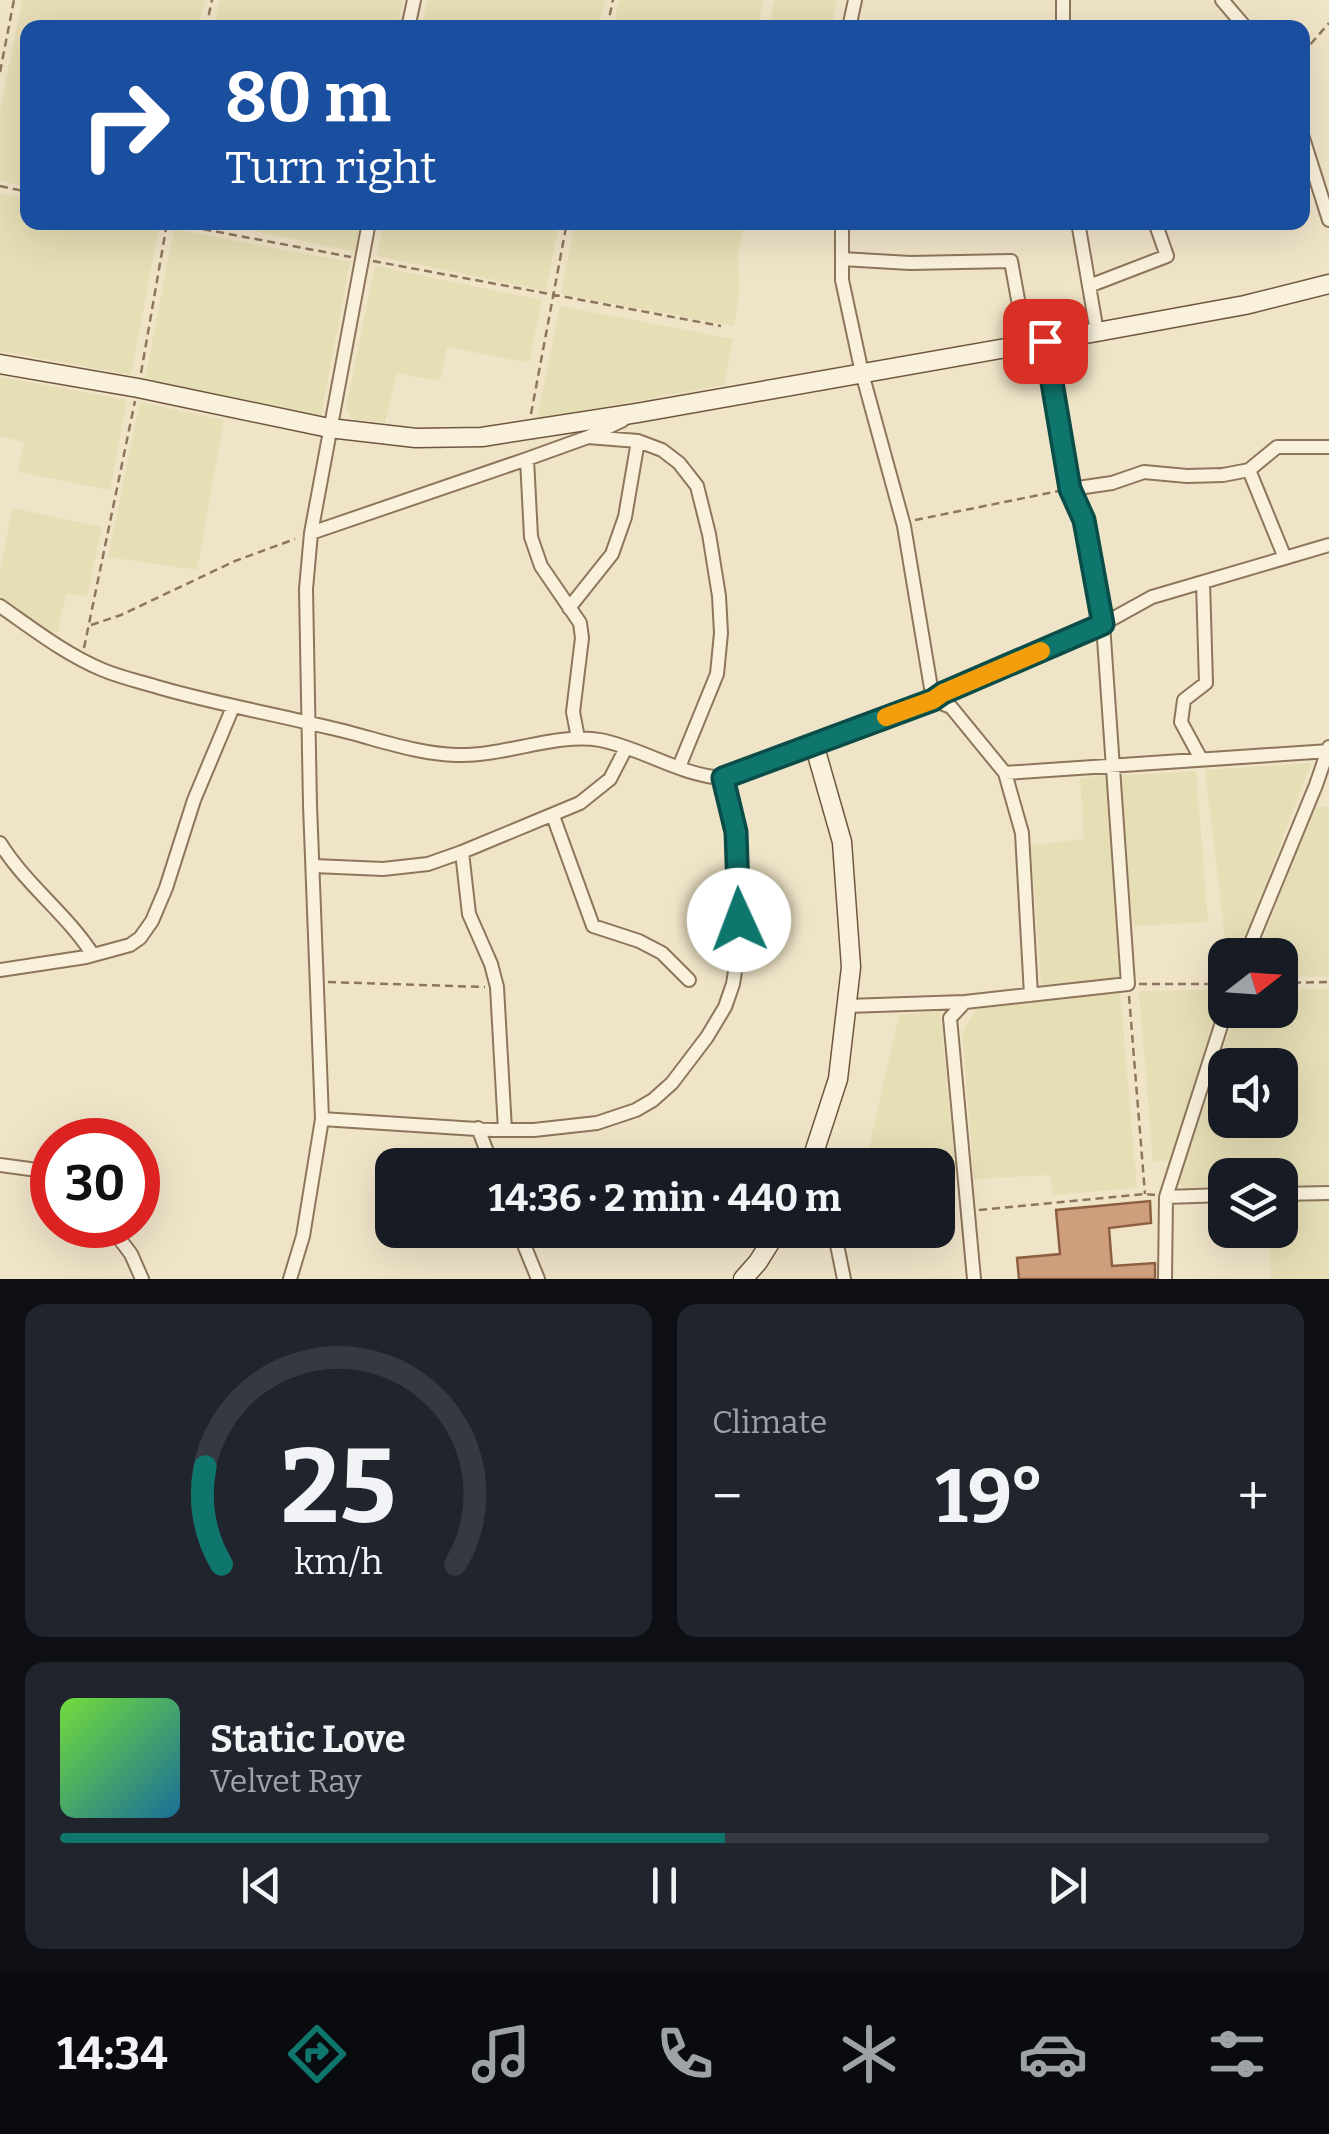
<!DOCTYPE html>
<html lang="en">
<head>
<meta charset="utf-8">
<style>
	:root { --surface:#171b24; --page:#20242c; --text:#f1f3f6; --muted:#9ea1a6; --line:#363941; --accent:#0f766e }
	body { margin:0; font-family:Bitter,serif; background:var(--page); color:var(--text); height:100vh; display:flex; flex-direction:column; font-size:38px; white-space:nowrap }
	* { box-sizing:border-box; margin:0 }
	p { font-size:32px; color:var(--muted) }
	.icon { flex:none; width:55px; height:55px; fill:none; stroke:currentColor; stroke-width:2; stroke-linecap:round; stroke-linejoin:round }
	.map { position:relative; height:1279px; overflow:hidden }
	.sheet { display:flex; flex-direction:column; gap:25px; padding:25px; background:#0d0f14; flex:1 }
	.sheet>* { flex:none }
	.guide { position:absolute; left:20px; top:20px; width:1290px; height:210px; border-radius:20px; box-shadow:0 10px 40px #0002; background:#1a4fa0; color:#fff; overflow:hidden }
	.needle { width:65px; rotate:73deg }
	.buttons { position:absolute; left:1208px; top:938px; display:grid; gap:20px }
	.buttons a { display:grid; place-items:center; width:90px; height:90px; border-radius:20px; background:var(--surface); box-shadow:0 10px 40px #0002; font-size:50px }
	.speed { position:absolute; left:30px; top:1118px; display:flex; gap:20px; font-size:50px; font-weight:700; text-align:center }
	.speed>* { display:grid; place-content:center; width:130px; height:130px; border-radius:50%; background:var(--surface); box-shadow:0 10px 40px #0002; line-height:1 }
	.speed .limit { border:15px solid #d22; background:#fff; color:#111 }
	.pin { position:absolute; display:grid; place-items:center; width:85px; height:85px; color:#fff; margin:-42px; border-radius:20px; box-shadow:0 5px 15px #0006 }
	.me { position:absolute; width:110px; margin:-55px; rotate:358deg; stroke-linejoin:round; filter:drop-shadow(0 0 8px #0008) }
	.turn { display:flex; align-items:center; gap:35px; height:210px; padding:0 40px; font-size:45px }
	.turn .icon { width:130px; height:130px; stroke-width:2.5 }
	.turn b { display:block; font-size:70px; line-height:85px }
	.big { font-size:75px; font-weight:700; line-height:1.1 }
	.sheet .card { flex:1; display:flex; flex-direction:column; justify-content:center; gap:15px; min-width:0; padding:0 35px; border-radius:20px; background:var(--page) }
	.sheet .dial { align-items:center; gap:0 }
	.dial svg { height:260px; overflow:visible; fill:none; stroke:var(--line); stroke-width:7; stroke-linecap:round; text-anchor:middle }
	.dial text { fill:var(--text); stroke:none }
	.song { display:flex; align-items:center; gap:30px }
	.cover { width:120px; height:120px; border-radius:15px; background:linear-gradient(135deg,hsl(100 70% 55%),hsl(200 70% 35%)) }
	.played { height:10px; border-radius:5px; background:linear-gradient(90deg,var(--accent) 55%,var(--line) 55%) }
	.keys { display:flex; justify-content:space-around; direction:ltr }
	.heat { display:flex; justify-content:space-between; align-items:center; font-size:55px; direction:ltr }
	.sheet .tiles { flex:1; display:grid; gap:25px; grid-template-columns:1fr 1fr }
	.card:last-child { grid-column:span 2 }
	.trip { position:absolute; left:375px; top:1148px; width:580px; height:100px; border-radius:20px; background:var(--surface); box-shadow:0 10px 40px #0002; font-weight:700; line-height:100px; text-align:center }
	.menu { display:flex; height:160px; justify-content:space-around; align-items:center; background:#090b0e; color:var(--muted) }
	.menu .icon { width:70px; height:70px }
	.menu .current { color:var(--accent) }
	.menu b { font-size:45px; color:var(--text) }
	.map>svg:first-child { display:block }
	.farmland { fill:#e6deb5; fill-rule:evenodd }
	.building { fill:#cf9f7d; stroke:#8d5f41; stroke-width:2.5 }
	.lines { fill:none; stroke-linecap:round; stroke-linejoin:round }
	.street-casing { stroke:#8d765c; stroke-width:16 }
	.secondary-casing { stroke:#6f573f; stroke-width:21 }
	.path { stroke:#8d765c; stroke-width:2.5; stroke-dasharray:8 5; stroke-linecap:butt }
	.street { stroke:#faf1dc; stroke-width:12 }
	.secondary { stroke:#faf1dc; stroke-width:18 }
	.route-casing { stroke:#0a4d48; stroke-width:25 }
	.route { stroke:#0f766e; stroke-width:18 }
	.slow { stroke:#f59e0b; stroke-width:18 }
</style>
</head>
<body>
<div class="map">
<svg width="1329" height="1279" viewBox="0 0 1329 1279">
	<rect width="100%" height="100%" fill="#f0e4c8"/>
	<!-- farmland -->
	<path class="farmland" d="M22,0H205L199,27L28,28L27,187L0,181V111Z
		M220,0H403L397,27H214Z
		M428,0H605L599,27H422Z
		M619,0H763L758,27H613Z
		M775,0H836L833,27H769Z
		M0,193L27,199L28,222H136L159,227L131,375L0,351Z
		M217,223H360L355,252Z
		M383,223V222L559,223L546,291L377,256Z
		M575,223H744L738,257L739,295L734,326L561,294Z
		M174,229L350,262L321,416L145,379Z
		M375,266L542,300L529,363L447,347L440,381L397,373L385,423L352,419L346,408Z
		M560,306L733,339L724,385L537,419Z
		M0,377L127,400L110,490L18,472L24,442L0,436Z
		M140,402L224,420L197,570L108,557Z
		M12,508L102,527L87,597L66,593L58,632L44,631L0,597V573Z
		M1311,763L1239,955H1227L1205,770Z
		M1196,771L1208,922L1133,926L1118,776Z
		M1107,775L1123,979L1041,985L1031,845L1084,839L1080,778Z
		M1314,807H1329V977L1280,976V955H1257Z
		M1219,989L1221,1000L1170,1160L1153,1162L1139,991Z
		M1280,989H1329V1186L1280,1187V1175H1225V1188H1183L1179,1182L1236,1010H1280ZM1225,1065H1280V1120H1225Z
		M1120,992L1137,1188L1052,1195L1051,1175L974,1179L962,1034L976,1009Z
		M940,1011L957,1180L938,1181V1165H865L899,1015Z
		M1329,1200V1279H1271L1270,1230H1280V1202Z"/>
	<!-- building -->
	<path class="building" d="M1150,1201L1151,1223L1109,1228L1112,1266L1155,1263V1279H1019L1017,1258L1060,1254L1056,1210Z"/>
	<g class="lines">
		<!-- street casing -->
		<g class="street-casing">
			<path id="street" d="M1222,0L1246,28
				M408,28L414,0
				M849,28L855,0
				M1063,28V0
				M1302,135L1329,220
				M842,222V280L862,373L904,526L933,700
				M1078,222L1097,332
				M842,259L910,263L1011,261L1026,344
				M1089,286L1167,256L1155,222
				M588,437L638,441L662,450L679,463L697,486L709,534L719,596L721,633L717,674L679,767
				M527,459L531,537L541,566L580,623L582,638L573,712L578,738
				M1249,470L1285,558
				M1071,489L1112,483L1144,472L1187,476L1223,475L1249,470L1277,447H1329
				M311,533L527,459L588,437L623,420
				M0,606C33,629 65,654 103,670C122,678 142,682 161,688C217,704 274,714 331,728C372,737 414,754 457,755C501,757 559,732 600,740C642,748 679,775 723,778L933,700L943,693L1103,624L1152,597L1329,545
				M569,608L612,554L625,517L638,441
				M933,700L951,707L1005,773L1022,833L1031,995
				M1201,759L1181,722L1184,700L1206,683L1203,582
				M1005,773L1329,751
				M553,816L593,926L639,941L662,953L689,980
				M0,843C26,885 67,914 93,955
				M462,852L469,914L491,964L497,987L505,1130
				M314,866L383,869L428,864L462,852L580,803L610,779L626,748
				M1246,955L1316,785L1329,747
				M0,970L86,957L130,945L140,938L152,921L166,888L194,800L233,707
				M847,1006L965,1002
				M322,1119L492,1130H534L597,1123L636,1110L653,1100L672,1083L707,1037L725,1007L733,984L739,946V896L735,832L723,778
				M478,1128L492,1165
				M0,1165L52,1172
				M1280,1194L1329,1193
				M1166,1197L1225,1195
				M109,1225L131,1254L142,1279
				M518,1230L538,1279
				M834,1230L844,1279
				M290,1279L303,1236L322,1119L310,805L306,589L311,533L369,222
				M974,1279L950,1018L965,1002L1128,984L1103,624L1084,520L1071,489L1045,341
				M1165,1279L1166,1197L1226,1010"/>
		</g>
		<!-- secondary casing -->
		<g class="secondary-casing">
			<path id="secondary" d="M0,364L138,388L329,428L416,438L482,437L637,413L1097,332L1245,305L1329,284
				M810,1165L838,1079L851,967L842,842L814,744
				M743,1279L758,1262L778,1230"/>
		</g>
		<!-- path -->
		<path class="path" d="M206,28L212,0
			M607,28L613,0
			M1302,54L1329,23
			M0,72L14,0
			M0,186L28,192
			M165,222L351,257
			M373,261L721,326
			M141,373L167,223
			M531,414L567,222
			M915,520L1059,491
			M91,625L121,615L235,561L295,539
			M84,648L135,401
			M328,982L485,987
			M1280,983L1329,982
			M1139,984H1225
			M1129,996L1145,1194
			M979,1210L1145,1194L1155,1195"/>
		<!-- street -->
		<use href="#street" class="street"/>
		<!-- secondary -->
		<use href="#secondary" class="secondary"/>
	</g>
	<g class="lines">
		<!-- route casing -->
		<g class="route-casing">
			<path id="route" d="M739,920L736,832L723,778L933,700L943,693L1103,624L1084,520L1070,489L1045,341"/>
		</g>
		<!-- route -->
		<use href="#route" class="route"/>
		<!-- slow -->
		<path class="slow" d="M886,717L933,700L943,693L1041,651"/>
	</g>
</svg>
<div class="buttons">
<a><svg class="needle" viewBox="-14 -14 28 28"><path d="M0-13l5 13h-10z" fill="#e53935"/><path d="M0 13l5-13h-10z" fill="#9ea1a6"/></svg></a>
<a><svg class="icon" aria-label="sound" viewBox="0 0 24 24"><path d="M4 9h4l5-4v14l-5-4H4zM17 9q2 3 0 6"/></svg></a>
<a><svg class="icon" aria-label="layers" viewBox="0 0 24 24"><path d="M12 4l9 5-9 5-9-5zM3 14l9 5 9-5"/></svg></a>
</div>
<div class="speed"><div class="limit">30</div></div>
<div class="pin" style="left:1045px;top:341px;background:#d93025"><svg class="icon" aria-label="arrive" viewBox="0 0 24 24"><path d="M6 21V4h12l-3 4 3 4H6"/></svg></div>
<svg class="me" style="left:739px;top:920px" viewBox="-20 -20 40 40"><circle r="19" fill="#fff"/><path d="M0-13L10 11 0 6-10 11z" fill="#0f766e"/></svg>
<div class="trip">14:36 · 2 min · 440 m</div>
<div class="guide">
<div class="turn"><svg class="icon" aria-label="right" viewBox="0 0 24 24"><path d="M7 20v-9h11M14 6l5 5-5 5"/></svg><div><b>80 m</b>Turn right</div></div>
</div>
</div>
<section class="sheet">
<div class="tiles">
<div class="card dial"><svg viewBox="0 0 100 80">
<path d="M14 69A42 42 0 1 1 86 69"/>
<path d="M14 69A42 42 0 0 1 9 39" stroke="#0f766e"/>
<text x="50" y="56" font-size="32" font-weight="700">25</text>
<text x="50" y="72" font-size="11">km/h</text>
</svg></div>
<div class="card"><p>Climate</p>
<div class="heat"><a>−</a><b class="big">19°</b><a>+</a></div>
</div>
<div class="card">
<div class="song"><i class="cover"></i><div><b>Static Love</b><p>Velvet Ray</p></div></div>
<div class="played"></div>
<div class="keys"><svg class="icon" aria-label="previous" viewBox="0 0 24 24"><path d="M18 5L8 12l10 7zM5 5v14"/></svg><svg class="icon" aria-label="pause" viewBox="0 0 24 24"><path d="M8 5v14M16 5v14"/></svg><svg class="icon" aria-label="next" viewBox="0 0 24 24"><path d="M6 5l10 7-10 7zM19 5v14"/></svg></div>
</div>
</div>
</section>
<nav class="menu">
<b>14:34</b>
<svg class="icon current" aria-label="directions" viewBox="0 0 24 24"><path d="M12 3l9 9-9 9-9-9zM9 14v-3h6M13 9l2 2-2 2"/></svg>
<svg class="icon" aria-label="music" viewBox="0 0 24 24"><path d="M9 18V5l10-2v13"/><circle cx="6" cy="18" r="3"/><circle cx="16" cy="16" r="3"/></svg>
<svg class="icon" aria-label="phone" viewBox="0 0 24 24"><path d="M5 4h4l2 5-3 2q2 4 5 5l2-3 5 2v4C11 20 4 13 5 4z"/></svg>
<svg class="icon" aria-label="climate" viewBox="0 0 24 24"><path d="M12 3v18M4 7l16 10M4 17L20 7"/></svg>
<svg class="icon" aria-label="car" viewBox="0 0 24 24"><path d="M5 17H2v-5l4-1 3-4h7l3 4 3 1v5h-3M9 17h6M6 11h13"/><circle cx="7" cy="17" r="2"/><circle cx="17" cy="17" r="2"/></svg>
<svg class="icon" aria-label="filters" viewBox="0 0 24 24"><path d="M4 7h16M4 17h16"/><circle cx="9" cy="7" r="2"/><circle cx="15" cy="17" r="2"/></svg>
</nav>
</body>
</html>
